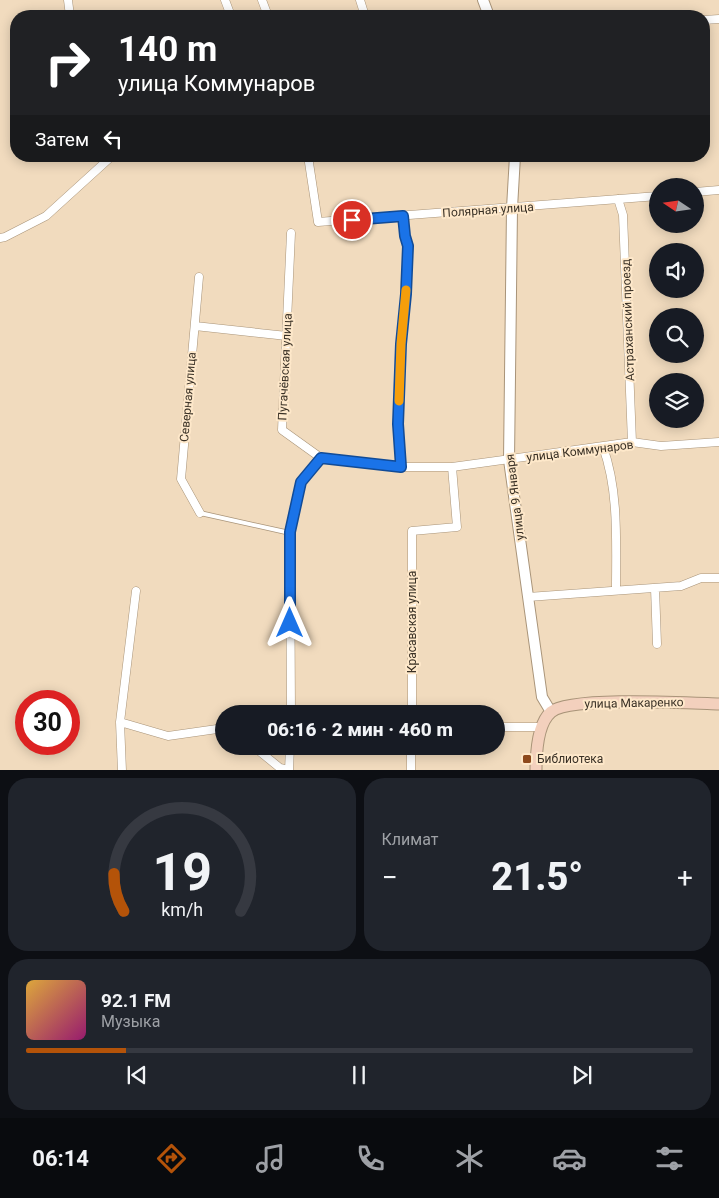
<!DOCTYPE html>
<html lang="ru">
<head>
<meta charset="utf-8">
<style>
	:root { --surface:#171b24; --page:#20242c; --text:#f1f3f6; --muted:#9ea1a6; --line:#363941; --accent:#b45309 }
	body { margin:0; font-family:Roboto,sans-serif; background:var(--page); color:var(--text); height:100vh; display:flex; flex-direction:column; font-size:19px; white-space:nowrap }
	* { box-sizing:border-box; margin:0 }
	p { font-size:16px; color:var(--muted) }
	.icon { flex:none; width:28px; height:28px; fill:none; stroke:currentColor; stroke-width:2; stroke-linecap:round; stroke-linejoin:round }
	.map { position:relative; height:770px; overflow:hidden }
	.sheet { display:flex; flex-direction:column; gap:8px; padding:8px; background:#0d0f14; flex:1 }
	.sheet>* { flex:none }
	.guide { position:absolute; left:10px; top:10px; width:700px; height:152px; border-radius:20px; box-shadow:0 2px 12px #0003; background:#202124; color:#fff; overflow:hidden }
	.needle { width:32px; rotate:283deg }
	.tools { position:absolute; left:649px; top:178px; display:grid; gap:10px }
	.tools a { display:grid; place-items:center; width:55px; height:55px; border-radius:50%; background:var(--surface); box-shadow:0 2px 12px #0003; font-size:25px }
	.speed { position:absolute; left:15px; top:690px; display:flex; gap:10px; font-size:25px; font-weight:700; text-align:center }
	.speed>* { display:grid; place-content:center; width:65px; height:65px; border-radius:50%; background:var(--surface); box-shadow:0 2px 12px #0003; line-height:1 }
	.speed .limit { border:8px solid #d22; background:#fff; color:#111 }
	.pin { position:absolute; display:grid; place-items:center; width:42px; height:42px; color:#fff; margin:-21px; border:2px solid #fff; border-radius:50%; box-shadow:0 1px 5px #0007 }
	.me { position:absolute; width:55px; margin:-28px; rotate:0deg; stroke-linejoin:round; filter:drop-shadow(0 0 4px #0008) }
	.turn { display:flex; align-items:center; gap:18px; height:105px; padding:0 25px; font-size:22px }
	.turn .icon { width:65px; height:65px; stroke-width:2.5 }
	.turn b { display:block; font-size:35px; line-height:42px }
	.then { display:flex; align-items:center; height:48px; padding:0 25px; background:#0003; gap:10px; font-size:19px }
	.big { font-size:38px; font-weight:800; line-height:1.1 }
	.sheet .widget { flex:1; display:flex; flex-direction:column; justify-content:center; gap:8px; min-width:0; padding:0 18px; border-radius:20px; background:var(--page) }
	.sheet .dial { align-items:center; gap:0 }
	.dial svg { height:130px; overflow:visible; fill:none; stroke:var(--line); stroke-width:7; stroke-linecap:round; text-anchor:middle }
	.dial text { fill:var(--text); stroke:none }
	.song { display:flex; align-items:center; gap:15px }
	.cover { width:60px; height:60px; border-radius:8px; background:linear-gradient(135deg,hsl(40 70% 55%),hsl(320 70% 35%)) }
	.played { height:5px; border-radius:2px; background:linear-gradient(90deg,var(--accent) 15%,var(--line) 15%) }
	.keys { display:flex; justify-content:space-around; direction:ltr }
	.heat { display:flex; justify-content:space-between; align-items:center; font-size:28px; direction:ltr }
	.sheet .tiles { flex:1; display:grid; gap:8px; grid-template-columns:1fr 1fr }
	.widget:last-child { grid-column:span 2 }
	.trip { position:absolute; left:215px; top:705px; width:290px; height:50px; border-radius:25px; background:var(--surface); box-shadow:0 2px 12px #0003; font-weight:800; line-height:50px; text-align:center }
	.menu { display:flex; height:80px; justify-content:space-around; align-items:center; background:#090b0e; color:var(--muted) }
	.menu .icon { width:35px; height:35px }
	.menu .selected { color:var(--accent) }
	.menu b { font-size:22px; color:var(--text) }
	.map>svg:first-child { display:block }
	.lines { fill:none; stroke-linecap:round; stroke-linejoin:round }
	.service-casing { stroke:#a99479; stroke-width:5.5 }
	.minor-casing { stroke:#a99479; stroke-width:9 }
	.tertiary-casing { stroke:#a99479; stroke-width:12 }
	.secondary-casing { stroke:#a99479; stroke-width:13 }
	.service { stroke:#fff; stroke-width:4 }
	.minor { stroke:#fff; stroke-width:8 }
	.tertiary { stroke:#fff; stroke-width:10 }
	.secondary { stroke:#f3d0bd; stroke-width:11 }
	.route-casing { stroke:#114b97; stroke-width:12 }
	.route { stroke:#1a73e8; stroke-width:9 }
	.slow { stroke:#f59e0b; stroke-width:9 }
	.poi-dot { fill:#8d491c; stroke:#fee8ca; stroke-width:2 }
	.labels { text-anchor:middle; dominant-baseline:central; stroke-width:4; stroke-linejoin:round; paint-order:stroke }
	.street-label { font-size:12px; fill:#393025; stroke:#fee8ca }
	.poi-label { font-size:12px; fill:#393025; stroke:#fee8ca; text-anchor:start }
</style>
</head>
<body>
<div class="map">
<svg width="719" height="771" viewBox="0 0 719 771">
	<rect width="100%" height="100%" fill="#f1dbbe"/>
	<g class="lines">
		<!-- service casing -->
		<g class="service-casing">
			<path id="service" d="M200,513L290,533"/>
		</g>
		<!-- minor casing -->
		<g class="minor-casing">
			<path id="minor" d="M68,0L70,16
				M225,0L231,16
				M262,0L268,16
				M360,0L365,16
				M704,20L719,19
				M308,156L318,222L658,196
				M695,192L719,190
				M618,199L623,215L632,442
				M291,233L282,430L321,458L401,467H452L632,442L661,446L719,442
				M0,238L5,237L46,216L112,156
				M199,277L181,479L200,513
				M195,326L287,336
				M603,447C619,491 616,543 616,590
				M401,467L398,425L401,344L406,294L409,246L405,236L403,216
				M655,588L657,644
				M528,597L681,586L701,578H719
				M291,714L290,533L301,482L321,458
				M412,714V531L457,527L452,467
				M120,722L168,736L224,728
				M496,727H541
				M253,746L280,768L289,770
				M122,771L120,722L136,591
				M289,771L290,746
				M411,771V746"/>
		</g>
		<!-- tertiary casing -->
		<g class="tertiary-casing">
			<path id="tertiary" d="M483,0L489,16
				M515,156L512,208L509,460L542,697L551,712"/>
		</g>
		<!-- secondary casing -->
		<g class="secondary-casing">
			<path id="secondary" d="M536,771C536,754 537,724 551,712C569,696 690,703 719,704"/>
		</g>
		<!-- service -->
		<use href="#service" class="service"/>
		<!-- minor -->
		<use href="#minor" class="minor"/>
		<!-- tertiary -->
		<use href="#tertiary" class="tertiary"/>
		<!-- secondary -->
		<use href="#secondary" class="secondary"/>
	</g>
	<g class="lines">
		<!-- route casing -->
		<g class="route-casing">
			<path id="route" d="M290,623V532L301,482L321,458L401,467L398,424L401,344L406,294L408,246L405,236L403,216L352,220"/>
		</g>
		<!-- route -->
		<use href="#route" class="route"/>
		<!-- slow -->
		<path class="slow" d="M399,401L401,344L406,290"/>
	</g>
	<!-- markers -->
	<rect class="poi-dot" x="522" y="754" width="10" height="10" rx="2.5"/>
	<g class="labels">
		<!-- street labels -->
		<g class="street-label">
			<text transform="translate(488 210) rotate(-4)">Полярная улица</text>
			<text transform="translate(628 320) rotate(-92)">Астраханский проезд</text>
			<text transform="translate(285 367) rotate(-87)">Пугачёвская улица</text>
			<text transform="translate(188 397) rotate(-85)">Северная улица</text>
			<text transform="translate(580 451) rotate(-7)">улица Коммунаров</text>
			<text transform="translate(515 497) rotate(-97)">улица 9 Января</text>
			<text transform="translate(412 622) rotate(-90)">Красавская улица</text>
			<text transform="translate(634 703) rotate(-1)">улица Макаренко</text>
		</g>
		<!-- poi labels -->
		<g class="poi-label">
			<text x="537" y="759">Библиотека</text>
		</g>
	</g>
</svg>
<div class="tools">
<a><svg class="needle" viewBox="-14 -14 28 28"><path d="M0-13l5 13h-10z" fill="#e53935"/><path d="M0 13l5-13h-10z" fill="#9ea1a6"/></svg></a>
<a><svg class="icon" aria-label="sound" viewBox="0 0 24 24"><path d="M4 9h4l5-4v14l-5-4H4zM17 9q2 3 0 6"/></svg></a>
<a><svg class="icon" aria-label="search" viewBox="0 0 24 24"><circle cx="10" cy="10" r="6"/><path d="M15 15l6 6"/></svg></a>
<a><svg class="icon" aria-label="layers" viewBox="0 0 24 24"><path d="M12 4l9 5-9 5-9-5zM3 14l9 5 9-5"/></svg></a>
</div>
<div class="speed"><div class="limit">30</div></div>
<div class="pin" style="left:352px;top:220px;background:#d93025"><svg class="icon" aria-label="arrive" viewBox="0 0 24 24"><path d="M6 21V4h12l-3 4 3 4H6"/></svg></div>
<svg class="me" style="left:290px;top:623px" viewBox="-20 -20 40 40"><path d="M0-17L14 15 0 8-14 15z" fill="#1a73e8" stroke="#fff" stroke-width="4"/></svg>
<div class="trip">06:16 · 2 мин · 460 m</div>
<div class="guide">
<div class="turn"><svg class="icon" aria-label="right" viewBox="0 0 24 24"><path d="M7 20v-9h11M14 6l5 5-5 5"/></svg><div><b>140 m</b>улица Коммунаров</div></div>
<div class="then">Затем<svg class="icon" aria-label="left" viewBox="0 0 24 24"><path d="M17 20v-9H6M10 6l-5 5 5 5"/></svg></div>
</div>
</div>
<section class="sheet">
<div class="tiles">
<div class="widget dial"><svg viewBox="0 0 100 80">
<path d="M14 69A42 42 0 1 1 86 69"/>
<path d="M14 69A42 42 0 0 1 8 46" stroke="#b45309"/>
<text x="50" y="56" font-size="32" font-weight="700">19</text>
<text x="50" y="72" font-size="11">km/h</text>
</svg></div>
<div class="widget"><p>Климат</p>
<div class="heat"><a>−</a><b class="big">21.5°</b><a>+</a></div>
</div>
<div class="widget">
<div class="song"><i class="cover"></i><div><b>92.1 FM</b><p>Музыка</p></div></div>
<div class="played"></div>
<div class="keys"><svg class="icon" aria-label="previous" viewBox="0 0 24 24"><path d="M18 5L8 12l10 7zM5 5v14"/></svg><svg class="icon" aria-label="pause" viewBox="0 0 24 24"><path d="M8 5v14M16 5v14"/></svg><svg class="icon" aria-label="next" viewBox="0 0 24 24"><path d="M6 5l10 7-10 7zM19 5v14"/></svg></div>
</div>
</div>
</section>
<nav class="menu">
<b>06:14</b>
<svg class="icon selected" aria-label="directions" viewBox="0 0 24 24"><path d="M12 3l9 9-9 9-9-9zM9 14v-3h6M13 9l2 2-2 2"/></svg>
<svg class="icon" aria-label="music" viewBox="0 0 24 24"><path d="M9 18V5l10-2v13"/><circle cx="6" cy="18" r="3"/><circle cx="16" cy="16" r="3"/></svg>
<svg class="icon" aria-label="phone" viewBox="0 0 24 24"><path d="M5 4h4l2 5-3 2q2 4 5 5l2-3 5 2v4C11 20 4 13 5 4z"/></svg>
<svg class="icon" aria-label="climate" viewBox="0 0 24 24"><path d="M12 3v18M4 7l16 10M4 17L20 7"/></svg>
<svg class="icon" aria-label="car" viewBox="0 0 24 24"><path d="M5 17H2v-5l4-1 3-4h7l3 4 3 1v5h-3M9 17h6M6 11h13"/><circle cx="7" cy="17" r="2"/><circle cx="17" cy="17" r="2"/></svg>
<svg class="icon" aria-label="filters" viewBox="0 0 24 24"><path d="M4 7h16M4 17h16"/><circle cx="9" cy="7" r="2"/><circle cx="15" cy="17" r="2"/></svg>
</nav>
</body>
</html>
